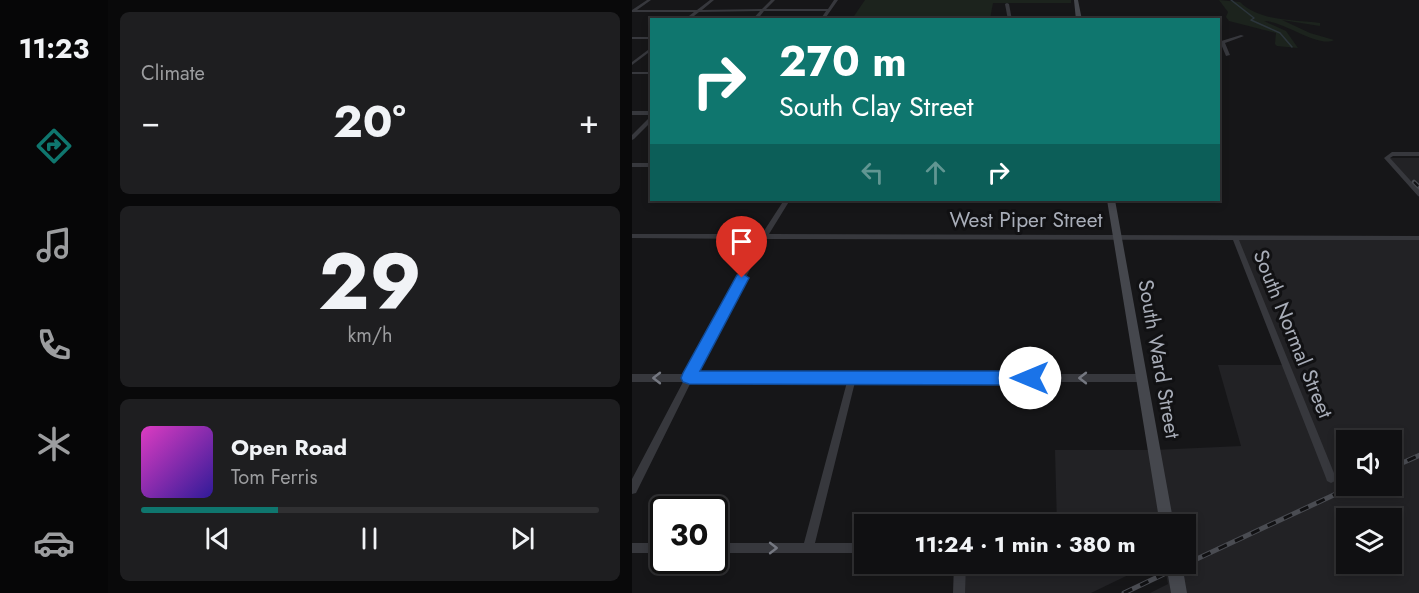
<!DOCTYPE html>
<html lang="en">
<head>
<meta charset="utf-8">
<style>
	:root { --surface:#101012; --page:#1e1e20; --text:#f1f3f6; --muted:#9c9d9f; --line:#303032; --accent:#0f766e }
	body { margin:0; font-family:Jost,sans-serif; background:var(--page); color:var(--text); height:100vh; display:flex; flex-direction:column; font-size:22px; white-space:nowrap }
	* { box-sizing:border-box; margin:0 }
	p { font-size:20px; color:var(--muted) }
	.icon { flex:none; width:33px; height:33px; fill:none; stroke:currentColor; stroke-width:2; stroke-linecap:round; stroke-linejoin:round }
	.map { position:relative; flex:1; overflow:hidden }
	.details { display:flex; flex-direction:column; gap:12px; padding:12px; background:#09090a; width:524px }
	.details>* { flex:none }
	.banner { position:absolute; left:18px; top:18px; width:570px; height:183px; border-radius:0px; box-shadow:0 3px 9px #0003,0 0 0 2px var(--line); background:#0f766e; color:#fff; overflow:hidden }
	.tools { position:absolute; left:704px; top:430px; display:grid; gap:12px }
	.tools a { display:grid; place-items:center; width:66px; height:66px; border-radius:0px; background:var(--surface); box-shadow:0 3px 9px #0003,0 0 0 2px var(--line); font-size:30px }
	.speed { position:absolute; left:18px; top:496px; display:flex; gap:12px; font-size:30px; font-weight:700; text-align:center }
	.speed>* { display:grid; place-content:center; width:78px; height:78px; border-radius:50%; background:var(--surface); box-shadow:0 3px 9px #0003,0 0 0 2px var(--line); line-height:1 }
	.speed .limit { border:3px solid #111; border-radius:9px; background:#fff; color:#111 }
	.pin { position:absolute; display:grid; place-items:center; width:51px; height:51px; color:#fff; margin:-62px -26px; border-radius:50% 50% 50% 0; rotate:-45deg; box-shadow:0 0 6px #0007 }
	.pin .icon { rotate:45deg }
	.me { position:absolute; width:66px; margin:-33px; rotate:270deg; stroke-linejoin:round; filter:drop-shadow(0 0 4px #0008) }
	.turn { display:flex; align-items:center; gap:21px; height:126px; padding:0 30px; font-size:27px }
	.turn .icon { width:78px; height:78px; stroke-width:2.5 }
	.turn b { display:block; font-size:42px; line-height:51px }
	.lanes { display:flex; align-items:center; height:57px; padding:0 30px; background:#0003; justify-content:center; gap:30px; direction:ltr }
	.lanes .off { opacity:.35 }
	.big { font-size:45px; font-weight:700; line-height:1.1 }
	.details .tile { flex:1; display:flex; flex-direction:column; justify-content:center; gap:9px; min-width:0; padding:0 21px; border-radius:9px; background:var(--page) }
	.details .dial { align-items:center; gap:0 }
	.dial b { font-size:78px; line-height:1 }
	.song { display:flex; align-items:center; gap:18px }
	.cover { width:72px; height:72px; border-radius:9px; background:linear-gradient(135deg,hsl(310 70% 55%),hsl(250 70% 35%)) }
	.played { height:6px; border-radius:3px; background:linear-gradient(90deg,var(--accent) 30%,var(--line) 30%) }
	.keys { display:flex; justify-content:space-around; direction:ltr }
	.heat { display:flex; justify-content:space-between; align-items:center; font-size:33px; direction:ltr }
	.trip { position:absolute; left:222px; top:514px; width:342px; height:60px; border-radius:0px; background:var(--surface); box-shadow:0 3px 9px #0003,0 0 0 2px var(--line); font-weight:700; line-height:60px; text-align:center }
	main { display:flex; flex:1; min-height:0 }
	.tab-bar { display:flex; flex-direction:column; width:108px; justify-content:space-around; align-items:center; background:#060607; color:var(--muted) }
	.tab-bar .icon { width:42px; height:42px }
	.tab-bar .active { color:var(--accent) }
	.tab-bar b { font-size:27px; color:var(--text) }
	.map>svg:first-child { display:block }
	.built { fill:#222225; fill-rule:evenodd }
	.green { fill:#1c231d }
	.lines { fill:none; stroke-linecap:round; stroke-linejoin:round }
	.stream { stroke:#2c353c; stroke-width:1.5 }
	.street { fill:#37383d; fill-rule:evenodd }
	.secondary { fill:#45474d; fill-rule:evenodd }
	.rail-far1-casing { stroke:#4a4c52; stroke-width:4.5 }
	.rail-casing { stroke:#4a4c52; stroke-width:5 }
	.rail-far1 { stroke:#111113; stroke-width:2; stroke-dasharray:6; stroke-linecap:butt }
	.rail { stroke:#111113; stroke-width:3; stroke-dasharray:9; stroke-linecap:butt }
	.oneway { stroke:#757881 }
	.route { fill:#1a73e8; stroke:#114b97; stroke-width:1.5 }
	.labels { text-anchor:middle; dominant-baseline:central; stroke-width:6; stroke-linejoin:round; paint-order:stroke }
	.street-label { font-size:21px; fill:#a8adb8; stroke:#111113 }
</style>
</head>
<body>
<main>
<nav class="tab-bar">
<b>11:23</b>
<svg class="icon active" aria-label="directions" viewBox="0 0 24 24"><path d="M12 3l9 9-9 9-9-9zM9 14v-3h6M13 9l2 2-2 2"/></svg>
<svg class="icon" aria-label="music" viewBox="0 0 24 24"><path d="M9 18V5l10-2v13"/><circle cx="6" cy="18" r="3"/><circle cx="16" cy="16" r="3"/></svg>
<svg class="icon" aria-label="phone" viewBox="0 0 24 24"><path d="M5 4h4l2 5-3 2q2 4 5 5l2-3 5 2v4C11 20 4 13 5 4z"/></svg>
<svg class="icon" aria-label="climate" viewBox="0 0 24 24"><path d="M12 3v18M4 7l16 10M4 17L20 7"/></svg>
<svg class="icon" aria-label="car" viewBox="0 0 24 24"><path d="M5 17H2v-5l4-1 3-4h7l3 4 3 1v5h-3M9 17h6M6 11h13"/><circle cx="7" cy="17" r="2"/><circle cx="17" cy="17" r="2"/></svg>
</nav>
<section class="details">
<div class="tile"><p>Climate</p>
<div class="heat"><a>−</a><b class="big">20°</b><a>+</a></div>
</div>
<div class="tile dial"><b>29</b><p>km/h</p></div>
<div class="tile">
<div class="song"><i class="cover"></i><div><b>Open Road</b><p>Tom Ferris</p></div></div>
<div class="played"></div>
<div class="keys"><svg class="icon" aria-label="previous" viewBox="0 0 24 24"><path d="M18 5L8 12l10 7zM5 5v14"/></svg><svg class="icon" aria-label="pause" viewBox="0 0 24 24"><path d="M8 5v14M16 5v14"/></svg><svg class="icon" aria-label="next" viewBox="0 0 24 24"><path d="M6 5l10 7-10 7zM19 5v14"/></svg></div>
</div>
</section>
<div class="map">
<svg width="788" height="593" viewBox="0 0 788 593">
	<rect width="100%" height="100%" fill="#161618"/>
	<!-- built -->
	<path class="built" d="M755,158H787V196Z
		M603,237L787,240V593H518L536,584L532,564H554V525H425L423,450H522L609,446L586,365H653ZM714,441H759V486H714ZM714,519H759V564H714Z
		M328,564H519L459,593H327Z"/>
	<!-- green -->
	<path class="green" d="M233,0H439V3H361L358,19H220Z
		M587,0L608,2C626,21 663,20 688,23V26L650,20L678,33L702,40C686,48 652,21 632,21L654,31L666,48L645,46L643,44L644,33L597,21L594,17L596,12Z"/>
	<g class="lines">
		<!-- stream -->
		<path class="stream" d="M599,0L622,18L619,20L648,33L660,47"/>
		<!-- street -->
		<path class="street" d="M15,0H19L5,10H65L78,0H82L70,10L130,9L139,0H143L134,9H196L202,0H206L192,20H188L194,11H132L125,20H120L128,11L67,12L57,20H52L62,12H0V10Z
			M375,3L377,4L380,20H376L373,4Z
			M609,35L612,36L593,43L598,55L594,56L589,44L586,45V42Z
			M0,37H20V39H0Z
			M20,47V50L0,65V62Z
			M0,72H20V74H0Z
			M0,111H20V115H0Z
			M18,117H20V121L2,139L0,140V135Z
			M760,152H788V156H761L758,158L788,191V197L786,196L752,158Z
			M0,163H20V167H0Z
			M152,200H158L137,234L788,236V240H607L704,478L703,481L699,483L695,481L694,478L601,240L134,239L63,374H509L512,375L513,378L512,381L509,382H223L183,543H232V553H82V543H172L215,382H59L4,493L0,494V479L51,382H0V374H55L127,239L0,238V234H130Z
			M0,543H32V553H0Z
			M322,564H334L333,593H321Z"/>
		<!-- secondary -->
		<path class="secondary" d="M442,0H446L450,20H444Z
			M475,200H483L542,525H528Z
			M534,564H550L555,593H539Z"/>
		<!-- rail-far1 casing -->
		<g class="rail-far1-casing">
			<path id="rail-far1" d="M782,182L788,188"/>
		</g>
		<!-- rail casing -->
		<g class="rail-casing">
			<path id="rail" d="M759,468L788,455
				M554,564L721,486
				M492,593L553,564"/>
		</g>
		<!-- rail-far1 -->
		<use href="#rail-far1" class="rail-far1"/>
		<!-- rail -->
		<use href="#rail" class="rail"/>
	</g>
	<!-- one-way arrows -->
	<defs><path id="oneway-chevron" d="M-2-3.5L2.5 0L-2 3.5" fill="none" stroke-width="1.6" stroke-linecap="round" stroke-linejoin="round" transform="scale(1.5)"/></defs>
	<g class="oneway">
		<use href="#oneway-chevron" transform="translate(25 378) rotate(180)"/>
		<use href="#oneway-chevron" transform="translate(451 378) rotate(180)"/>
		<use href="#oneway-chevron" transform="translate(141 548)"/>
	</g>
	<!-- route -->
	<path class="route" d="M110,273L117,278L68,371H398L404,373L406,378L404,383L398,385L57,384L51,382L49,378L51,373L105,275Z"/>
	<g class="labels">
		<!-- street labels -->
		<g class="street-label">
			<text x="394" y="220">West Piper Street</text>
			<text transform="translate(661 334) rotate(68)">South Normal Street</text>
			<text transform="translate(527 359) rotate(80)">South Ward Street</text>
		</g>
	</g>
</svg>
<div class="tools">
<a><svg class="icon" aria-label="sound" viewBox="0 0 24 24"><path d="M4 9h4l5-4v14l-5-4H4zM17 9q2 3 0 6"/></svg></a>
<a><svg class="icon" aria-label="layers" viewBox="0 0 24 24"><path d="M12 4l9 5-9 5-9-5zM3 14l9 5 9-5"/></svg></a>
</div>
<div class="speed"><div class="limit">30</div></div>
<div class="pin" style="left:110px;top:278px;background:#d93025"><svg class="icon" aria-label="arrive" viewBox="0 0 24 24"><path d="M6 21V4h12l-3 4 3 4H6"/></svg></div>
<svg class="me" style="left:398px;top:378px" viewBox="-20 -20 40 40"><circle r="19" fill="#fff"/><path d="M0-13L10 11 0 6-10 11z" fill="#1a73e8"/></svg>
<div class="trip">11:24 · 1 min · 380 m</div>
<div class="banner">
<div class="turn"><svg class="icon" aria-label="right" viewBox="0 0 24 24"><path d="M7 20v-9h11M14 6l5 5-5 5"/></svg><div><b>270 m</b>South Clay Street</div></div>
<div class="lanes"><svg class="icon off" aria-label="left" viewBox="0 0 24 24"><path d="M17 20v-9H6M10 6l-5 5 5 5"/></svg><svg class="icon off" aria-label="ahead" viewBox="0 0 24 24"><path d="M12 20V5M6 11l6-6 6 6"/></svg><svg class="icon" aria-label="right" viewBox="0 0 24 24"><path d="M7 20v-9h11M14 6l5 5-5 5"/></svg></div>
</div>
</div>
</main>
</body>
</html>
